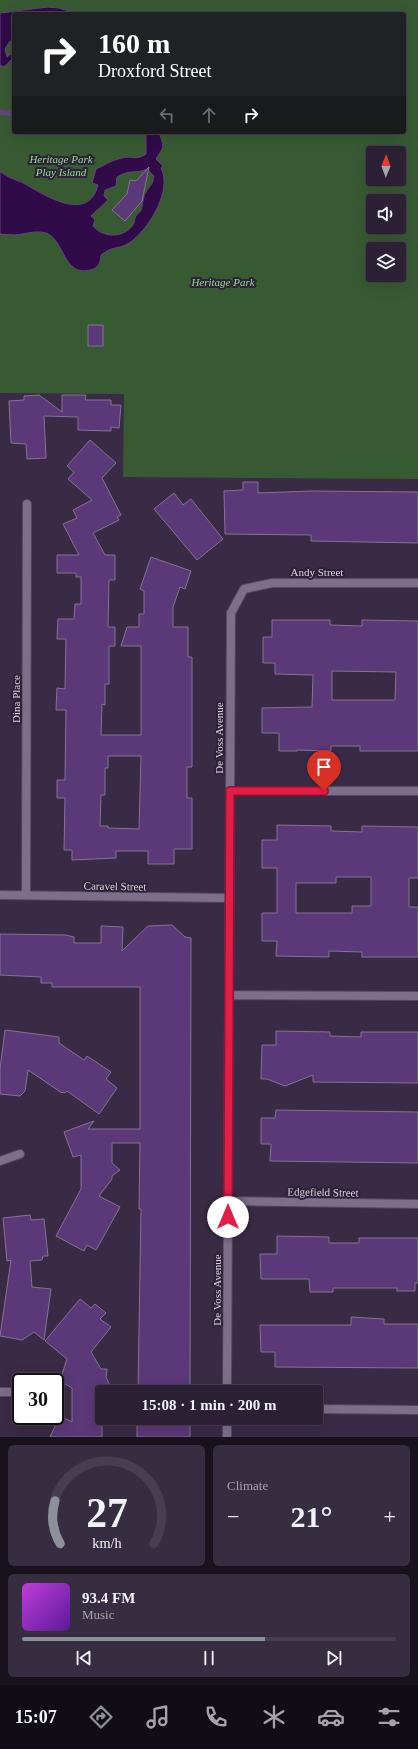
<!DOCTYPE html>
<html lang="en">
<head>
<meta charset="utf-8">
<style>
	:root { --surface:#2b2034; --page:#372d40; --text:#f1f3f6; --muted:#a6a3ac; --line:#473e4f; --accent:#8c9099 }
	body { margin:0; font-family:"Times New Roman",serif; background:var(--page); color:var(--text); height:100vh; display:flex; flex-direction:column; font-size:15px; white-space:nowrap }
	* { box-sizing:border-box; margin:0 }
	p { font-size:13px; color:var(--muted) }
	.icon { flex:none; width:22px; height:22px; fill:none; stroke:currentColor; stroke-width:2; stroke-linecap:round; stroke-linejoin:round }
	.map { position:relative; height:1437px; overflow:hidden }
	.side { display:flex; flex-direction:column; gap:8px; padding:8px; background:#18121d; flex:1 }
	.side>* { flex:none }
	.hud { position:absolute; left:12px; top:12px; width:394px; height:122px; border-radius:4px; box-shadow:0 4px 16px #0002,0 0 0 1px var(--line); background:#202124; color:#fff; overflow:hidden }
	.needle { width:26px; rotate:1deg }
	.buttons { position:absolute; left:366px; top:146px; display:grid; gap:8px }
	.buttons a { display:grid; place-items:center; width:40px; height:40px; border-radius:4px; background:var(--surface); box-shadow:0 4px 16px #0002,0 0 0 1px var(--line); font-size:20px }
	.speed { position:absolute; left:12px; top:1373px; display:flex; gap:8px; font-size:20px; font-weight:700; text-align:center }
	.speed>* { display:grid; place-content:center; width:52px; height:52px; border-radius:50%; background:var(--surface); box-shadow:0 4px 16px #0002,0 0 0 1px var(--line); line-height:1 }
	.speed .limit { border:2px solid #111; border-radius:6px; background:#fff; color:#111 }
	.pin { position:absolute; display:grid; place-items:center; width:34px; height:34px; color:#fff; margin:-41px -17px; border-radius:50% 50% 50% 0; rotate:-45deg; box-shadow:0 0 4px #0007 }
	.pin .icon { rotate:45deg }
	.me { position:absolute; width:44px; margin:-22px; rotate:0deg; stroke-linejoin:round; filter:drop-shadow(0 0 3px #0008) }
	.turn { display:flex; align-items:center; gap:14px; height:84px; padding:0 20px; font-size:18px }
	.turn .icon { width:52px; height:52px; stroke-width:2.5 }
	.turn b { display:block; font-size:28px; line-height:34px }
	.lanes { display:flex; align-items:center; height:38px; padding:0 20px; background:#0003; justify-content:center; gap:20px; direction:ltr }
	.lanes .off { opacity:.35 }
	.big { font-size:30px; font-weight:800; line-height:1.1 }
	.side .widget { flex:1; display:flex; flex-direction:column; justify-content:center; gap:6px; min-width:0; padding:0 14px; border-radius:6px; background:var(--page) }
	.side .dial { align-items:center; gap:0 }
	.dial svg { height:104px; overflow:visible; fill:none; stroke:var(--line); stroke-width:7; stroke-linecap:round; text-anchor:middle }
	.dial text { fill:var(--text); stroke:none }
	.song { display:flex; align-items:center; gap:12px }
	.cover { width:48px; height:48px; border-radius:6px; background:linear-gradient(135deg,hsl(290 70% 55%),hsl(270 70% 35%)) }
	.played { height:4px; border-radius:2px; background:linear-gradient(90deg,var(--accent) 65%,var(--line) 65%) }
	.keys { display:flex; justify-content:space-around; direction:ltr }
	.heat { display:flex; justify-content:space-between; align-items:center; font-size:22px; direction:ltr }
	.side .tiles { flex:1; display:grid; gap:8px; grid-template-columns:1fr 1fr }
	.widget:last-child { grid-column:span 2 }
	.trip { position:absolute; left:95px; top:1385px; width:228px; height:40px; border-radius:4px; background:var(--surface); box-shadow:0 4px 16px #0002,0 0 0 1px var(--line); font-weight:800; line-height:40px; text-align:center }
	.dock { display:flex; height:64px; justify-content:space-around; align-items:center; background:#110d15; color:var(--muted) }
	.dock .icon { width:28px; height:28px }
	.dock .on { color:var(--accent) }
	.dock b { font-size:18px; color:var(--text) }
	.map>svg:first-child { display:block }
	.green { fill:#375a33; fill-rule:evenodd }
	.water { fill:#300a49; stroke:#634677; fill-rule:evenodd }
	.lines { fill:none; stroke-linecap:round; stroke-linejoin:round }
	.stream { stroke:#634677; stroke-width:5.5 }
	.building { fill:#5b3878; stroke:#837491; fill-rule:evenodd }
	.street-casing { stroke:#54485f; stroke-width:10 }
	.street { stroke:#7d6e8b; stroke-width:8 }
	.route-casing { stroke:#92132f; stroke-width:10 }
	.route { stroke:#e11d48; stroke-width:7 }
	.labels { text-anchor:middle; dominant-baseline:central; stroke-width:4; stroke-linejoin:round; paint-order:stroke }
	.park-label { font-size:11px; font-style:italic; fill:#91de89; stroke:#2e213a }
	.street-label { font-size:11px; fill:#dad2e3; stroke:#2e213a }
</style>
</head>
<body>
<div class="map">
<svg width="418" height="1437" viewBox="0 0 418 1437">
	<rect width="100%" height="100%" fill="#392b45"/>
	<!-- green -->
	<path class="green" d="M0,0H418V479L123,477L124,394L0,393ZM14,14H404V132H14ZM373,153H399V179H373ZM373,201H399V227H373ZM373,249H399V275H373Z"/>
	<!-- water -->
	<path class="water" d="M48,7L59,8L79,14H14V52L12,51L13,43L10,41L5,49L7,57L11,54L14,57L4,67L0,65V13Z
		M146,132H159C164,148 165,145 156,159L163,166L161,168C173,190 148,231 129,243C119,250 113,245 101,255C100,263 99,268 90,270C63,277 65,240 46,233C36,230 25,234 15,235C10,235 5,234 0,234V171C7,178 16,179 25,184C45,195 88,224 98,185L92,183L96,169C105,165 112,160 122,158C132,155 136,161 146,154ZM147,169L154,176C152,187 151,183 146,192C143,196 143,204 141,210C138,215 140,210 137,215C134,217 135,221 134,223C125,239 103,238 93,226L95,220L91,216L108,200L104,196L105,190L116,186L117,177C130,169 137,174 147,169Z"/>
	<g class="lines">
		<!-- stream -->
		<path class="stream" d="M0,112L14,114"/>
	</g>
	<!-- building -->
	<path class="building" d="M149,167L142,201L125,221L112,210L127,194L130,180L136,181Z
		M88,325H103V346H88Z
		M39,395L62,412V395H86L85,400H111V405H121L119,428L111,427V431L78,430V417L44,416L46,458L27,459L26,444L11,443L9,401L24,400V396Z
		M90,440L116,463L102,478L121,515L117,517L119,520L93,533L105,555H115V580H109L108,627H115V646H109V684H105V705L102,704L101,735H141V646H121L127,627H139V614H144V591L140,589L151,557L191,571L185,589L180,587L173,607V627H188V657H192V767H187V798H192V849H174V864H148V851H116V858L72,860V850H64L65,798H57V780H65L66,710H56L57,688L65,689L66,639H57L58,619H74L75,604H81V577H76V573H57V555H79L63,524L77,518L73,510L92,500L68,479L74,472L67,466ZM108,756H141L139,829L108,828V826H100L101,795H105V768H108Z
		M243,482H258V493L311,491L418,492V543L311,541V535L225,534L224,491L243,490Z
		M174,493L183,505L191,499L223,539L197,560L154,509Z
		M272,620H330V625L362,626V620L418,621V751H360V746H331V751L297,750V751H279V733H262V708L312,707L313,675L275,674V663H263V637H272ZM332,671L396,672L395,700H332Z
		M277,825L331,826V831L362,832V826L418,827V878H409V907H418V957H362V952L329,951V957L276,956L277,941H262V913H277V868H262V840H277ZM336,877H371V906H352V913H296V883H336Z
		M172,925L185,937L191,938L190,1392H138L141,1209H139L140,1143H112V1163L120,1170L112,1176V1179L99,1196L120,1207L96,1250L87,1245L84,1251L56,1236L81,1189V1155L73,1157L64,1132L94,1121L88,1129H140V987H52V983H41V977L0,975V934L66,935L74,937V943H101V926L123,927L122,951L148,926Z
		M5,1030L59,1037V1043L84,1060L87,1056L111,1072L106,1079L117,1088L99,1114L67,1091L65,1093L63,1092L62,1093L28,1070L25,1091L20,1096L0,1094V1069Z
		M276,1031L330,1032V1036L361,1037V1032H418V1083L313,1082V1075L285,1086L267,1079H261L262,1045H276Z
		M276,1110L418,1112V1163L270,1161L271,1144H261V1118H275Z
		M30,1215L31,1220L44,1219L48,1256H43L42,1260L30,1261L32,1287L51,1289L44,1340L34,1332L22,1340L0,1336L11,1260L7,1261L3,1218Z
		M277,1236L329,1237V1243H359V1238H418V1283H415V1291H397V1288H333V1292H310L309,1279H261L260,1254H277Z
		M80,1299L91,1308L95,1304L106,1313L100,1319L111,1327L91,1352L101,1369H107L106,1377L113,1392H102V1437H50L60,1416L72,1422V1388L65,1384L61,1377L67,1359L45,1341Z
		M351,1317L384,1319V1324H418V1368L275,1367V1352H261L260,1325H351Z
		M137,1418H190V1437H137Z"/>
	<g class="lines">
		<!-- street casing -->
		<g class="street-casing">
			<path id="street" d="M230,791H418
				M0,895L229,898
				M26,895L27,504
				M229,995L418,996
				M0,1161L20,1154
				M228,1201L418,1204
				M0,1392H13
				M227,1392L231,613L244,589L272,583H418
				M316,1409L418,1410
				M227,1437V1418"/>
		</g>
		<!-- street -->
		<use href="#street" class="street"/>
	</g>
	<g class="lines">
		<!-- route casing -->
		<g class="route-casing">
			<path id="route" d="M228,1217L230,791H324"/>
		</g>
		<!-- route -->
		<use href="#route" class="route"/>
	</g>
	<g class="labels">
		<!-- park labels -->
		<g class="park-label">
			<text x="61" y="159">Heritage Park<tspan x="61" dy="13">Play Island</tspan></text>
			<text x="223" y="282">Heritage Park</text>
		</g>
		<!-- street labels -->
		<g class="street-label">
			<text x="317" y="572">Andy Street</text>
			<text transform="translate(16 699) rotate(-90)">Dina Place</text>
			<text transform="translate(219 738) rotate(-90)">De Voss Avenue</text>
			<text transform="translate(115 886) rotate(1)">Caravel Street</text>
			<text transform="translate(323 1192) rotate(1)">Edgefield Street</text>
			<text transform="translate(217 1290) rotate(-90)">De Voss Avenue</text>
		</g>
	</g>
</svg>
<div class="buttons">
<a><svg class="needle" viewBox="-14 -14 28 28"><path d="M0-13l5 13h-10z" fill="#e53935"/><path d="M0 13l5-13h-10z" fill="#a6a3ac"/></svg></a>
<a><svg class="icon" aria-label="sound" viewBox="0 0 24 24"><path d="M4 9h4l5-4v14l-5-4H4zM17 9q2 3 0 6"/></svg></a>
<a><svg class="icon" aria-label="layers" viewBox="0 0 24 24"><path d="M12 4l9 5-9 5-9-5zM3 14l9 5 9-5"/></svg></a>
</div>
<div class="speed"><div class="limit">30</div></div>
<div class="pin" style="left:324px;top:791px;background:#d93025"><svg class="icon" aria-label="arrive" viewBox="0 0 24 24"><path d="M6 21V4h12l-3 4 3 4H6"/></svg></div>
<svg class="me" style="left:228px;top:1217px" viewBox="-20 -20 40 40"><circle r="19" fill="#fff"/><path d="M0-13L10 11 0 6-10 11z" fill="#e11d48"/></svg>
<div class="trip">15:08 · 1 min · 200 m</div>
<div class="hud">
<div class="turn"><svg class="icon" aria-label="right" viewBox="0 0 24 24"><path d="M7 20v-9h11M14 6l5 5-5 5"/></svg><div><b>160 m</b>Droxford Street</div></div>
<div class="lanes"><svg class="icon off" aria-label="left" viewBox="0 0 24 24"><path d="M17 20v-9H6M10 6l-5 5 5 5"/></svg><svg class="icon off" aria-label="ahead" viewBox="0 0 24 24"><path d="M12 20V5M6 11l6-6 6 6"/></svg><svg class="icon" aria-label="right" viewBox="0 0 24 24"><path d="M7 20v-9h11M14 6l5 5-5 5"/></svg></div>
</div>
</div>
<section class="side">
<div class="tiles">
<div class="widget dial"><svg viewBox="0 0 100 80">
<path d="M14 69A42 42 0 1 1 86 69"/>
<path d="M14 69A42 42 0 0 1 10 36" stroke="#8c9099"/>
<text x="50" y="56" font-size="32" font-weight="700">27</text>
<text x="50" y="72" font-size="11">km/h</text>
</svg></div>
<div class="widget"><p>Climate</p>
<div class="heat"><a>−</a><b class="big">21°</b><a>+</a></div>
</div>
<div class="widget">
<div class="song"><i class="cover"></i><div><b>93.4 FM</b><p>Music</p></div></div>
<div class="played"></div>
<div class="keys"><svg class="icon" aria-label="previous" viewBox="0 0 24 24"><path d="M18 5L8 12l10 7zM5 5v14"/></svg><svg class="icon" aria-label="pause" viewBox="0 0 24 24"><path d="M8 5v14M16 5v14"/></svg><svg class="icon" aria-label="next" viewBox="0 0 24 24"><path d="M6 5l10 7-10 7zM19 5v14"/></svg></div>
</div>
</div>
</section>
<nav class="dock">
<b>15:07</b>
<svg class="icon on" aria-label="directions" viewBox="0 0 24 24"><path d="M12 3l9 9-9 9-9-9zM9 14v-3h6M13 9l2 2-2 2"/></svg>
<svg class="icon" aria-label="music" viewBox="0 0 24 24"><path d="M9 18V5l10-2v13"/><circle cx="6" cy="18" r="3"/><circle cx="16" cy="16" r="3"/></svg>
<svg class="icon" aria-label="phone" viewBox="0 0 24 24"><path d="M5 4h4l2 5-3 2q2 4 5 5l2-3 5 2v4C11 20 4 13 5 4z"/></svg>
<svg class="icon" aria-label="climate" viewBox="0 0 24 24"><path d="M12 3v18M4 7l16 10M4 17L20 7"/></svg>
<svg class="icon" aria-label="car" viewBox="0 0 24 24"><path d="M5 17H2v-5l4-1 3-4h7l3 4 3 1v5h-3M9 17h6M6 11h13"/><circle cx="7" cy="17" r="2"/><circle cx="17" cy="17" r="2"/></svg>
<svg class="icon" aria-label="filters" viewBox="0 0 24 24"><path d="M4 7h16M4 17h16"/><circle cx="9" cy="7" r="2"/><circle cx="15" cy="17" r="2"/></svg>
</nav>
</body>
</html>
